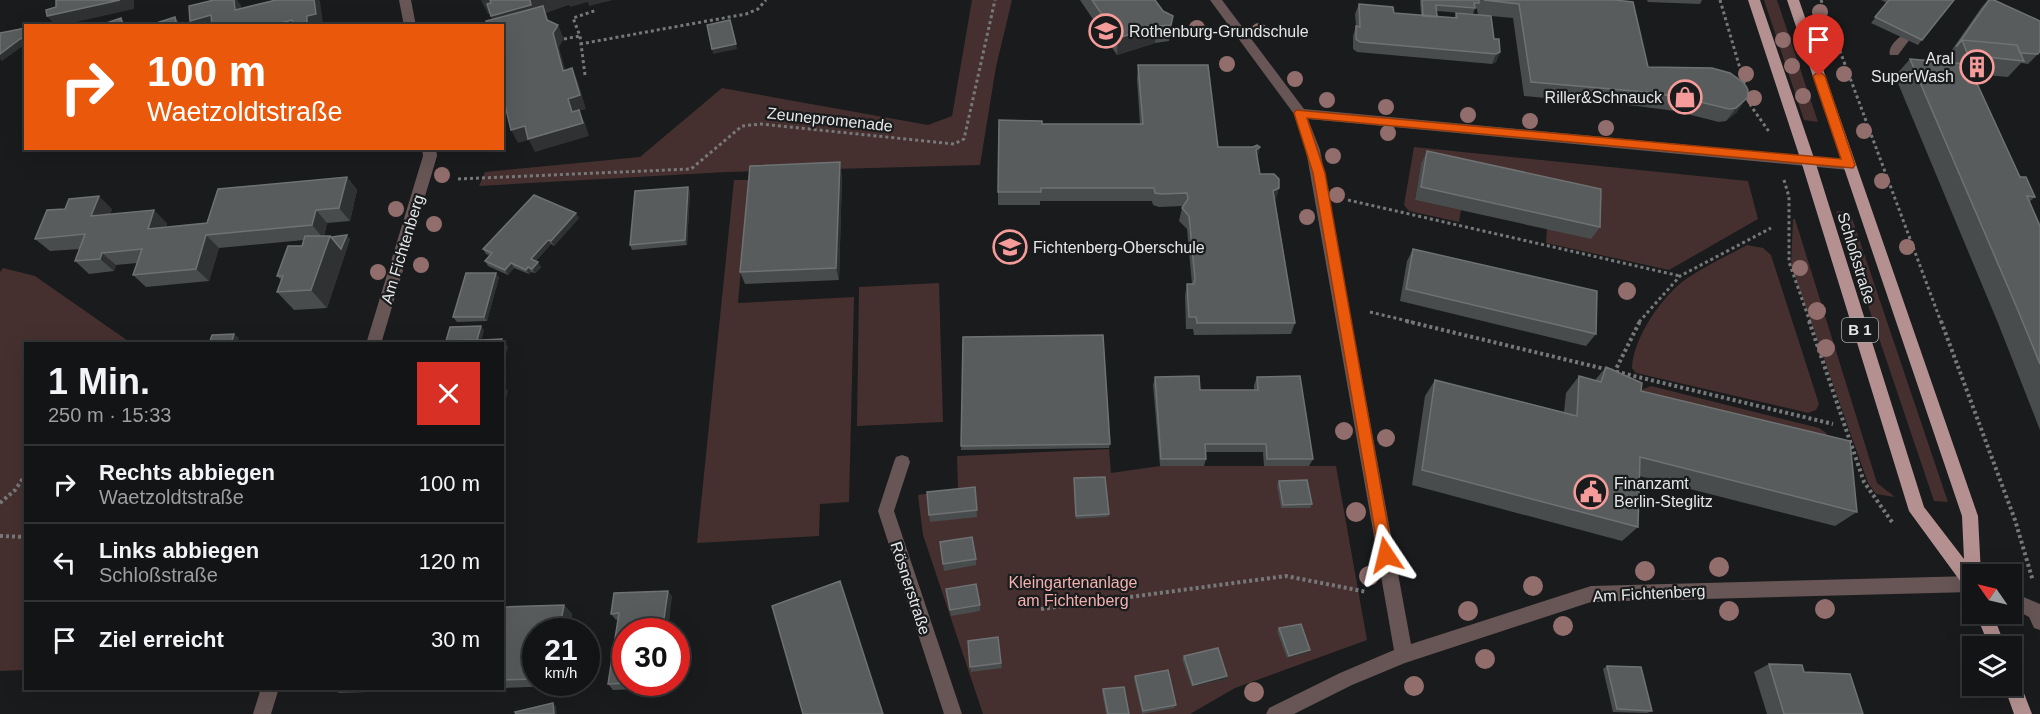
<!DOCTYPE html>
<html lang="de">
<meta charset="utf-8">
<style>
:root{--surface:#131415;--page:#1c1d1e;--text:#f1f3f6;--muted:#9d9ea0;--line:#323334}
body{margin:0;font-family:Helvetica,sans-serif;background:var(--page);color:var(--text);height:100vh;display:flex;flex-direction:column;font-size:22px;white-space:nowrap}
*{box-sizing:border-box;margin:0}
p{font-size:20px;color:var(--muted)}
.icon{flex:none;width:33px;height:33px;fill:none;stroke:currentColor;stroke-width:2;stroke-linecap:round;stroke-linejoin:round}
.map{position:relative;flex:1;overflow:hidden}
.drawer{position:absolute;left:24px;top:342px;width:480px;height:348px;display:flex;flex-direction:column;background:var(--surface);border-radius:0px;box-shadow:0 6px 24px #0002,0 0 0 2px var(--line)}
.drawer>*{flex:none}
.banner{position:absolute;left:24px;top:24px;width:480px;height:126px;border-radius:0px;box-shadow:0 6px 24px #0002,0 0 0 2px var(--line);background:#ea580c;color:#fff;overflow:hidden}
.needle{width:39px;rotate:304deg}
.tools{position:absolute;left:1962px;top:564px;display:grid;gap:12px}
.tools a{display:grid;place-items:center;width:60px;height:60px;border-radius:0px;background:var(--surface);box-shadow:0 6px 24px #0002,0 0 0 2px var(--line);font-size:30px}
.speed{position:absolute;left:522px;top:618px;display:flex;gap:12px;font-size:30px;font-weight:700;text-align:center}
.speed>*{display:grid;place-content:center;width:78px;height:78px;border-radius:50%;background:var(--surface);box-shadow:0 6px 24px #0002,0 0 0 2px var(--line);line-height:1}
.speed small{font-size:15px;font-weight:400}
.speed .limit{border:9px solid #d22;background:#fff;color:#111}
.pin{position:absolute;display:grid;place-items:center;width:51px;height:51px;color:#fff;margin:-62px -26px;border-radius:50% 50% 50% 0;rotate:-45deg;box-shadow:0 0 6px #0007}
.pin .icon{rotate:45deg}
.me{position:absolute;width:66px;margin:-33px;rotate:350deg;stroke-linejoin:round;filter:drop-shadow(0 0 4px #0008)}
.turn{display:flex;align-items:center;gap:21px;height:126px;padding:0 24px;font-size:27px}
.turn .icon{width:78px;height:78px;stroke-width:2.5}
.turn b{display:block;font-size:42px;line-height:51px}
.round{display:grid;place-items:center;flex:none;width:63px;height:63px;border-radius:0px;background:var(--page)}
.summary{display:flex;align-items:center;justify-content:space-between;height:102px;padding:0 24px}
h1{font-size:36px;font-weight:600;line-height:45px}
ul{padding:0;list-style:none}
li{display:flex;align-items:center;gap:18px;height:78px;padding:0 24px;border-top:2px solid var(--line)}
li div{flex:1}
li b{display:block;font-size:22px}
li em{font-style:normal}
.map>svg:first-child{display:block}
</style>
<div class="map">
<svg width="2040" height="714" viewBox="0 0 2040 714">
<rect width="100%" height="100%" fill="#191b1c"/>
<!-- green -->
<path fill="#45302f" d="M972 0H1012L996 67 980 165 727 172 479 186 485 172 640 157 722 88 928 125 952 116Z
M1764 0H1777L1818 122 1804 120Z
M1414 147 1748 181 1758 219 1669 270 1546 243 1547 229 1421 164 1415 200 1461 210 1459 222 1409 211 1404 205Z
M734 180H749L738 303 854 297 849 502 820 504 819 536 697 543Z
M1836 211 1850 212 1948 502 1934 501Z
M1793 219H1795L1877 483 1895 497 1876 494 1868 483 1791 266Z
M1747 245 1763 248 1771 255 1819 404 1816 410 1808 413 1796 410 1636 373 1632 368C1633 338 1662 296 1686 279 1705 266 1727 256 1747 245Z
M3 268 35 276 131 343 187 340 185 344H26L25 670 0 671V272Z
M939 283 943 422 857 426 859 287Z
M1651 386 1819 428 1826 433 1831 441 1637 398 1641 390Z
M1109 449 1111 473 1160 466H1336L1367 640 1235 688 1190 714H983L923 535 918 495 958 489 957 456Z"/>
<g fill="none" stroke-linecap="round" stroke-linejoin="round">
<!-- path-far1 -->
<path stroke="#767879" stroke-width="3" stroke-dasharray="3 3" stroke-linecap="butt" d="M1720 0 1751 106 1770 133
M1821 0 1941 322
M564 39 580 36
M580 44 746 14 758 9 766 0
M585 75 580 36 573 18 597 10
M458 179 691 169 742 126 761 124 954 144 964 139 995 0
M1784 180 1789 197V262L1810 322
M1348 200 1680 276
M1370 312 1412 322
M1639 322 1680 276 1771 228"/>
<!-- path -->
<path stroke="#767879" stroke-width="4" stroke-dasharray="3 3" stroke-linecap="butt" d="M1406 321 1833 424
M1809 321 1864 482 1892 522
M1941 321 2015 520 2033 581
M1614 373 1640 321
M0 503 15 490 26 474
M0 536 26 537
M1041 609 1286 576 1367 592"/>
<!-- lane -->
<path fill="#675655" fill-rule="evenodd" d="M1904 35 1910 39 1898 55H1890C1887 49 1897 37 1904 35Z"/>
<!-- street -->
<path fill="#675655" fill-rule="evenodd" d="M399 0H411L416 26H404Z
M1210 0H1222L1304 109 1849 160 1856 165 1849 170 1308 119 1320 150 1411 644 1591 586 1972 576V592L1591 602 1405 663 1352 685 1294 714H1266L1269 708 1340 673 1394 650 1306 150 1294 114Z
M422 148H436L437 156 381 344H366L423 156Z
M902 455 908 457 910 462 894 511 962 714H944L878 511 894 462 896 457Z
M2012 592 2040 604V630L2034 628 2029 617 2012 608Z
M261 688H279L271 714H253Z"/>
<!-- primary -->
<path fill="#b49190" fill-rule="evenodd" d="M1748 0H1760L1815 161 1924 507 1964 559 1962 516 1787 0H1799L1978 516 1981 574H1972V591L1966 589 1909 511 1801 161Z
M1976 614H1993L2005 646H1989Z
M2012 675 2018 678 2032 714H2014L2004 686H2012Z"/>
</g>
<!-- trees -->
<g fill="#916e6c">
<circle cx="1820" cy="12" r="8"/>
<circle cx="1197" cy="28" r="8"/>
<circle cx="1259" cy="31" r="8"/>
<circle cx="1783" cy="40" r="8"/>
<circle cx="1227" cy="64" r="8"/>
<circle cx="1792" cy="66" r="8"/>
<circle cx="1746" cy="74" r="8"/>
<circle cx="1844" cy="74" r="8"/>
<circle cx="1295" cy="79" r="8"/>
<circle cx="1803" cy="96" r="8"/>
<circle cx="1754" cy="98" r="8"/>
<circle cx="1327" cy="100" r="8"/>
<circle cx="1386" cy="107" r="8"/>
<circle cx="1468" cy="115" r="8"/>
<circle cx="1530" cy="121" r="8"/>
<circle cx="1606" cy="128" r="8"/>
<circle cx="1864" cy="131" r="8"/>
<circle cx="1388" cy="133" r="8"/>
<circle cx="1333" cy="156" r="8"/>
<circle cx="442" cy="175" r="8"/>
<circle cx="1882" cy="181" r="8"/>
<circle cx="1337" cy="195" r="8"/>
<circle cx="396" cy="209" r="8"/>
<circle cx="1307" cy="217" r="8"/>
<circle cx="434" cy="224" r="8"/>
<circle cx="1907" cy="247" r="8"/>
<circle cx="421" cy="265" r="8"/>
<circle cx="1800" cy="268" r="8"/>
<circle cx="378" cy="272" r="8"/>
<circle cx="1627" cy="291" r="9"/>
<circle cx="1817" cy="311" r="9"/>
<circle cx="1826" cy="348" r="9"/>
<circle cx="1344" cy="431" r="9"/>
<circle cx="1386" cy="438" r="9"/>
<circle cx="1356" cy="512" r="10"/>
<circle cx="1719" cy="567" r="10"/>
<circle cx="1645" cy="571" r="10"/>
<circle cx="1369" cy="576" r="10"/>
<circle cx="1533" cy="586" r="10"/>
<circle cx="1825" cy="609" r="10"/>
<circle cx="1468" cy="611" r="10"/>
<circle cx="1729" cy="611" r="10"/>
<circle cx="1563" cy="626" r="10"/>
<circle cx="1485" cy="659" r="10"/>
<circle cx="1414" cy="686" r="10"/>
<circle cx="1254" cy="692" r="10"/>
</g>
<!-- wall -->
<path fill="#494c4d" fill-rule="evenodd" d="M1080 0H1156V2L1163 11 1173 16 1169 41 1155 43 1117 55Z
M1420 0H1615L1648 67 1730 73 1737 112 1726 121 1719 122 1675 111 1637 106 1524 96 1513 18 1491 16 1494 39 1500 52 1496 62 1492 64 1357 52 1353 49V36L1356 26 1355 14 1359 4 1394 13 1421 15ZM1475 8 1477 9 1478 15 1456 13 1454 18 1437 17V11L1473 14Z
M1647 0H1702L1700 4 1648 2Z
M1881 0H1954L1918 45 1871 23 1887 3Z
M1988 0 2038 54 2028 64 2021 63 2008 77 1973 74 2020 177 2035 197 2029 202 2040 226V430L1998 323 1895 76 1910 59 1949 62 1947 57 1981 8Z
M1138 65 1218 147H1260L1257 158 1260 174 1279 188 1275 201 1295 323 1291 334 1194 335 1193 329H1186L1185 296 1187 284H1192L1187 229 1179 221 1182 208 1183 206 1159 207 1153 205 1152 201H1040V205H998V192L1042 124H1140L1137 79Z
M1427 151 1600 227 1591 239 1415 200 1421 164Z
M842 175 839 280 745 284 740 272Z
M347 177 357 190 350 221 327 223 324 236 350 239 327 308 294 310 277 292 281 280 277 276 302 246 304 240 219 248 209 281 146 287 133 275 137 263 116 265 114 271 89 274 75 261 80 249 50 251 35 239 112 209 110 214 167 223 166 227 207 223Z
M690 191 687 245 632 250 630 245Z
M579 218 554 246 551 244 536 261 541 267 535 273 531 272 529 274 514 268 508 275 488 266 485 261 490 256 486 254 483 249Z
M1413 249 1596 334 1586 346 1400 301 1407 261Z
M499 277 487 321 457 322 453 317Z
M1606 367 1641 391 1857 512 1835 526 1639 476 1638 527 1622 541 1412 485 1425 396 1435 380 1564 412 1566 393 1579 376 1595 380Z
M1155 377 1200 390H1254V385L1257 377 1313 459 1309 466H1264L1263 452H1205L1206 459 1204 466H1160L1153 385Z
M1110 444 1109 448 961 450V446Z
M1074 478 1109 514 1108 517 1076 519Z
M1279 481 1312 504 1310 508H1281L1277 485Z
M975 487 977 517 930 522 929 515Z
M940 542 976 559V565L944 571Z
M946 589 980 605V611L951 616Z
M668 591 672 597 626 682H661L660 688 613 690 608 684 618 619 616 620 611 614Z
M564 605 572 614 569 632H536V682H560L559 686 502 688V607Z
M1279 628 1308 653 1287 658 1277 631Z
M1184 656 1226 679 1192 687 1182 659Z
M1001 663 1002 668 971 672 970 667Z
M1769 664 1804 672 1863 714H1767L1754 672Z
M1607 666 1652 711 1647 713 1613 712 1603 669Z
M1135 676 1176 705 1174 708 1142 714 1134 679Z
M331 688H482L339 693Z
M1103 689 1129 714H1106L1102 692Z"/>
<!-- shaded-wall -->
<path fill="#2f3132" d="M120 0H134V9L58 26H56L47 16Z
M234 0H237L241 5 243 20 235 10Z
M314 0H319L320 1 323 24 317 26H270L307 16Z
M481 0H491L497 11 488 14Z
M530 0H613L589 6 588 2 570 7 569 5 546 13 553 34 495 26 491 16Z
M211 15 219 25 194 26 190 21Z
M175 17 182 26H177Z
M121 18 127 26H123Z
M558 25 564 39 559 47 569 84 563 71 553 33Z
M732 25 737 49 713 54 712 49Z
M1157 26 1155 43 1117 55 1118 38Z
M26 37V44L2 61 0 59V54L20 39Z
M1500 52 1496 62 1492 64 1496 54Z
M572 68 578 82 586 109 579 111 585 123 589 136 535 152 529 140 518 143 511 130 572 112 568 99Z
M1747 98 1737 112 1726 121 1736 108Z
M1260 147 1257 160 1256 150Z
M840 162 842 175 839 280 836 268Z
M347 177 357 190 350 221 339 208Z
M688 187 690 191 687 245 685 240Z
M1279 188 1275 201 1273 191Z
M99 196 112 209 105 229 91 216Z
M154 210 167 223 161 241 148 229Z
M316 210 327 223 323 238 312 225Z
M576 213 579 218 554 246 551 241Z
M206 235 219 248 209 281 196 269Z
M347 235 350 239 327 308 311 290 330 236 341 249Z
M548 240 551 244 534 263 531 259Z
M102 253 116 265 114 271 100 259Z
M538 262 541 267 535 273 532 269Z
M511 263 514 268 508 275 505 270Z
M528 267 531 272 529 274 526 270Z
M496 273 499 277 487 321 484 317Z
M481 326 484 330 481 344H476Z
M234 334 239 338 237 344H231Z
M502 339 508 347 502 370V344H500Z
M502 384 508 391 502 415Z
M668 591 672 597 668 632H662Z
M564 605 572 614 569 632H559Z
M1310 650 1308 653 1287 658 1289 656Z
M1227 676 1226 679 1192 687 1193 685Z
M655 682H661L660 688Z
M553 703 556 706 557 714H554Z"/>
<!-- building -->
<path fill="#595c5d" stroke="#6f7273" stroke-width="1.5" d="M56 0H120L47 16 46 10 56 7Z
M214 0H234L235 10 276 0H314L316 14 307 16V22L295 26H293L292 20 270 26H212L211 15 190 21 189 6Z
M490 0H530L531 5 491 16 487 4 491 3Z
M1092 0H1155L1163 11 1173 16 1171 25 1157 26 1118 38Z
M1422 0H1479V3H1474L1475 8 1436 5 1437 17 1423 16Z
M1484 0H1615L1633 2 1648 67 1712 68 1730 73 1744 83 1748 90 1747 98 1736 108 1729 109 1684 98 1646 92 1531 82 1519 4Z
M1889 0H1954L1922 40 1875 17Z
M1989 0H1994L2040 21V51L2038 54 2020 53 2017 45 1962 40 1956 47Z
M1359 4 1393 7 1394 13 1457 18 1456 13 1491 16 1494 39H1499L1500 52 1496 54 1360 42 1356 39V26L1360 27Z
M543 6 547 20 558 25 553 33 563 71 572 68 580 95 568 99 572 112 579 110 583 123 528 139 525 126 511 130 502 93V26H487L486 21Z
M175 17 177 26H147Z
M121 18 123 26H98Z
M730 20 736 44 712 49 707 25Z
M26 28V37L20 39 0 54V33Z
M1962 40 2017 45 2024 61 1968 55Z
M1910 59 1968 64 2020 177H2026L2035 197 2027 196 2040 226V364L2017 308Z
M1138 65H1208L1218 147H1253L1257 145 1260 147 1256 150 1260 174H1274L1279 179V188L1273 191 1295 323H1197L1196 317H1189L1187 284H1194L1195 279 1189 216 1182 208 1188 199 1187 193 1161 194 1155 193 1154 188H1041V192H998L999 120 1042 121V124H1143Z
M1427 151 1601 189 1600 227 1421 187Z
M840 162 836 268 740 272 750 166Z
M347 177 339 208 316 210 312 225 206 235 196 269 133 275 142 249 102 253 100 259 75 261 85 234 35 239 47 210 65 209 69 199 99 196 91 216 154 210 148 229 207 223 218 189Z
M688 187 685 240 630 245 635 191Z
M534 195 576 213 551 241 548 240 531 259 538 262 532 269 528 267 526 270 511 263 505 270 485 261 492 253 483 249Z
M347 235 341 249 331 237Z
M305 236H330L311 290 277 292 283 276H277L288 246H302Z
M1413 249 1597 291 1596 334 1406 289Z
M466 273H496L484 317H453Z
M481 326 477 340 446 341 450 327Z
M234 334 231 344H209L212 335Z
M1103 335 1110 444 961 446 963 337Z
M502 339 500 344H437L438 342Z
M1606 367 1642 383 1641 391 1850 441 1857 512 1640 457 1638 527 1422 470 1435 380 1577 416 1579 376 1601 382Z
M1199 376 1200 390H1258L1257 377 1300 376 1313 459H1267L1266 444H1205L1206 459H1161L1155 377Z
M1105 477 1109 514 1076 516 1074 478Z
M1307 480 1312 504 1283 505 1279 481Z
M975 487 977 510 929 515 927 492Z
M972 537 976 559 943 564 940 542Z
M840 581 883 714H803L772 606Z
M976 584 980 605 950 610 946 589Z
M668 591 662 632H626V682H654L608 684 619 613 611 614 614 593Z
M564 605 559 632H536V679L502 680V607Z
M1301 624 1310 650 1289 656 1279 628Z
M998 637 1001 663 970 667 968 641Z
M1218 648 1227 676 1193 685 1184 656Z
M1769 664 1802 665 1804 672 1850 674 1863 714H1784Z
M1607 666 1641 667 1652 711 1617 709Z
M1168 670 1176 705 1143 711 1135 676Z
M1124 687 1129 714H1108L1103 689Z
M553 703 554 714H516L515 712Z"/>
<!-- route -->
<path fill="#ea580c" stroke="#983908" stroke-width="1.5" d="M1819 71 1825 76 1855 165 1853 168 1307 118 1325 173 1393 555 1391 560H1380L1313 173 1294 113 1296 110 1841 159 1813 76Z"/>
<!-- icons -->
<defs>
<symbol id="school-ring" viewBox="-11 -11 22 22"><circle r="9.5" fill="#191b1c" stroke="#f59b99" stroke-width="1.5"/><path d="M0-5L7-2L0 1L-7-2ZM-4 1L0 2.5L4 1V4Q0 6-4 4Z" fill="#f59b99"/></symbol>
<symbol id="building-ring" viewBox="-11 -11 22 22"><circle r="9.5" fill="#191b1c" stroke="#f59b99" stroke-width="1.5"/><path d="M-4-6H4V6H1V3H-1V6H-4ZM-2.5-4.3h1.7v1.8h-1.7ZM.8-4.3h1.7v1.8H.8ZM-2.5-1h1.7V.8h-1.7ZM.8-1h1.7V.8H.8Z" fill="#f59b99"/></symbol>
<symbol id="shop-ring" viewBox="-11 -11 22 22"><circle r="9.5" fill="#191b1c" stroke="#f59b99" stroke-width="1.5"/><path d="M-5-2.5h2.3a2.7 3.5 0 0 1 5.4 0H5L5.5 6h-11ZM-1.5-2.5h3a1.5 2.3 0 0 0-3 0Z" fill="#f59b99"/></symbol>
<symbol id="civic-ring" viewBox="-11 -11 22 22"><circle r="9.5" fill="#191b1c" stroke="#f59b99" stroke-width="1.5"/><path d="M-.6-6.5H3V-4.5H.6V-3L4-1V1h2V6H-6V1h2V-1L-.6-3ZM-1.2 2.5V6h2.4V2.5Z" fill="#f59b99"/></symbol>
</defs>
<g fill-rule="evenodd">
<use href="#school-ring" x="1087" y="12" width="38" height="38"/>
<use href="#building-ring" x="1958" y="48" width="38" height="38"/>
<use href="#shop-ring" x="1666" y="78" width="38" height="38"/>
<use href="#school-ring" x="991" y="228" width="38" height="38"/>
<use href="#civic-ring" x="1572" y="473" width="38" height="38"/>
</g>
<g text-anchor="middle" stroke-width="4.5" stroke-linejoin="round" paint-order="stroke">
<!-- shield labels -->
<rect fill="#191b1c" stroke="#a7a9aa" stroke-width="1.5" x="1842" y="318" width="36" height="24" rx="4.5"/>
<g font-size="15" font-weight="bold" fill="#e4e6e7">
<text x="1860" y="335">B 1</text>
</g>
<!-- poi labels -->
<g font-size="16" fill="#e4e6e7" stroke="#191b1c" text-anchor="start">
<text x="1129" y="37">Rothenburg-Grundschule</text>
<text x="1954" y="64" text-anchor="end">Aral<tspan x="1954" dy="18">SuperWash</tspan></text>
<text x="1662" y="103" text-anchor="end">Riller&amp;Schnauck</text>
<text x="1033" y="253">Fichtenberg-Oberschule</text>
<text x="1614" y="489">Finanzamt<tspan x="1614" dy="18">Berlin-Steglitz</tspan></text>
</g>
<!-- street labels -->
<g font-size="16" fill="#e4e6e7" stroke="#191b1c">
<text transform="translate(830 119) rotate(6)" y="6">Zeunepromenade</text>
<text transform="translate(402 249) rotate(-73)" y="6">Am Fichtenberg</text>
<text transform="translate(1857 258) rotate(73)" y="6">Schloßstraße</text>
<text transform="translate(911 588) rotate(72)" y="6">Rösnerstraße</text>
<text transform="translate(1649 593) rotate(-3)" y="6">Am Fichtenberg</text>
</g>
<!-- park labels -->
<g font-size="16" fill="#f4b1ae" stroke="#191b1c">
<text x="1073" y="588">Kleingartenanlage<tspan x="1073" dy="18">am Fichtenberg</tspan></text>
</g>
</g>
</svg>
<div class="tools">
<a><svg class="needle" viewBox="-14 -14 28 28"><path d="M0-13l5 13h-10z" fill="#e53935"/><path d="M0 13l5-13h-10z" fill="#9d9ea0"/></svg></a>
<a><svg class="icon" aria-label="layers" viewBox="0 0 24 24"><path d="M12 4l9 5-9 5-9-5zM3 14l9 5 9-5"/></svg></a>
</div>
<div class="speed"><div>21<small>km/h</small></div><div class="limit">30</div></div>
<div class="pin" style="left:1819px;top:76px;background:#d93025"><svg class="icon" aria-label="arrive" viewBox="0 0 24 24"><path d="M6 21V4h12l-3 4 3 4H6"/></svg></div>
<svg class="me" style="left:1386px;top:555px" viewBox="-20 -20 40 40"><path d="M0-17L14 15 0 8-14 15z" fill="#ea580c" stroke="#fff" stroke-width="4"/></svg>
<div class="banner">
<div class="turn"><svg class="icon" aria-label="right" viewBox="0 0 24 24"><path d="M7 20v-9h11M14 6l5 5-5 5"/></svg><div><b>100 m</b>Waetzoldtstraße</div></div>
</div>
<section class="drawer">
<div class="summary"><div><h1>1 Min.</h1><p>250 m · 15:33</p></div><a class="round" style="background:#d93025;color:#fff"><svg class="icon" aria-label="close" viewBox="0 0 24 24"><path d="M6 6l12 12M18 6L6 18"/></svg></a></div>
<ul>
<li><svg class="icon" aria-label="right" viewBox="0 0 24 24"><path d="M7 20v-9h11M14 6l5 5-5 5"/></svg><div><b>Rechts abbiegen</b><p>Waetzoldtstraße</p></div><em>100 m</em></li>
<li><svg class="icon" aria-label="left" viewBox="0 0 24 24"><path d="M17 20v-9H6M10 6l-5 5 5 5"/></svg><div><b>Links abbiegen</b><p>Schloßstraße</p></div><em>120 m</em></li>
<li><svg class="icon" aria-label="arrive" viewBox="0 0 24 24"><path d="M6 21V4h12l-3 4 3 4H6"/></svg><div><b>Ziel erreicht</b></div><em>30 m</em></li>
</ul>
</section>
</div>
